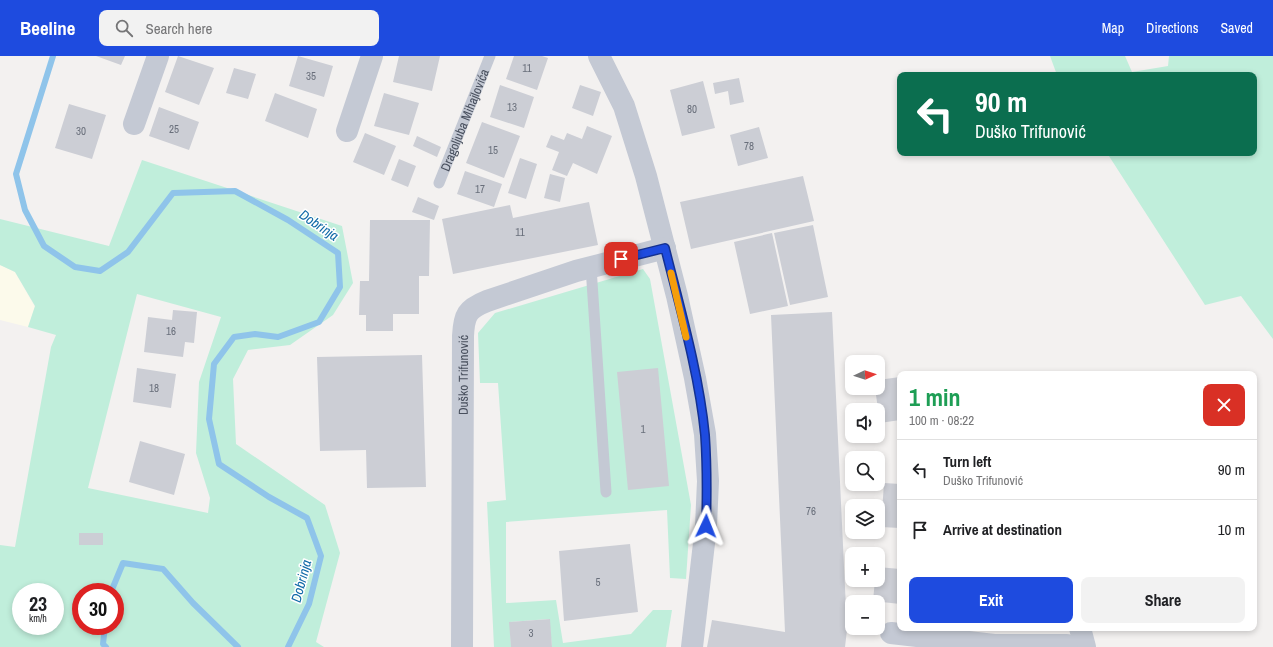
<!DOCTYPE html>
<meta charset="utf-8">
<style>
:root{--surface:#fff;--page:#f2f2f2;--text:#202124;--muted:#757577;--line:#e0e0e0;--accent:#1e4bdf}
body{margin:0;font-family:"Archivo Narrow",sans-serif;background:var(--page);color:var(--text);height:100vh;display:flex;flex-direction:column;font-size:15px;white-space:nowrap}
*{box-sizing:border-box;margin:0}
p{font-size:13px;color:var(--muted)}
.icon{flex:none;width:22px;height:22px;fill:none;stroke:currentColor;stroke-width:2;stroke-linecap:round;stroke-linejoin:round}
.map{position:relative;flex:1;overflow:hidden}
.drawer{position:absolute;left:897px;top:315px;width:360px;height:260px;display:flex;flex-direction:column;background:var(--surface);border-radius:8px;box-shadow:0 2px 6px #0003}
.drawer>*{flex:none}
.guide{position:absolute;left:897px;top:16px;width:360px;height:84px;border-radius:8px;box-shadow:0 2px 6px #0003;background:#0b6e4f;color:#fff;overflow:hidden}
.needle{width:26px;rotate:86deg}
.tools{position:absolute;left:845px;top:299px;display:grid;gap:8px}
.tools a{display:grid;place-items:center;width:40px;height:40px;border-radius:8px;background:var(--surface);box-shadow:0 2px 6px #0003;font-size:20px}
.speed{position:absolute;left:12px;top:527px;display:flex;gap:8px;font-size:20px;font-weight:700;text-align:center}
.speed>*{display:grid;place-content:center;width:52px;height:52px;border-radius:50%;background:var(--surface);box-shadow:0 2px 6px #0003;line-height:1}
.speed small{font-size:10px;font-weight:400}
.speed .limit{border:6px solid #d22;background:#fff;color:#111}
.pin{position:absolute;display:grid;place-items:center;width:34px;height:34px;color:#fff;margin:-17px;border-radius:8px;box-shadow:0 2px 6px #0006}
.me{position:absolute;width:44px;margin:-22px;rotate:2deg;stroke-linejoin:round;filter:drop-shadow(0 0 3px #0008)}
.turn{display:flex;align-items:center;gap:14px;height:84px;padding:0 12px;font-size:18px}
.turn .icon{width:52px;height:52px;stroke-width:2.5}
.turn b{display:block;font-size:28px;line-height:34px}
.round{display:grid;place-items:center;flex:none;width:42px;height:42px;border-radius:8px;background:var(--page)}
.headline{display:flex;align-items:center;justify-content:space-between;height:68px;padding:0 12px}
h1{font-size:24px;font-weight:800;line-height:30px;color:#1e9e55}
.cta{display:flex;gap:8px;margin-top:auto;padding:8px 12px}
.cta a{flex:1;height:46px;border-radius:8px;background:var(--accent);color:#fff;font-size:16px;font-weight:800;line-height:46px;text-align:center}
.cta a+a{background:var(--page);color:var(--text)}
ul{padding:0;list-style:none}
li{display:flex;align-items:center;gap:12px;height:60px;padding:0 12px;border-top:1px solid var(--line)}
li div{flex:1}
li b{display:block;font-size:15px}
li em{font-style:normal}
header{display:flex;align-items:center;gap:24px;box-sizing:border-box;height:56px;padding:0 20px;background:var(--accent);color:#fff}
header strong{font-size:19px}
nav{display:flex;gap:22px;margin-inline-start:auto;font-size:14px}
.search{width:280px;height:36px;background:var(--page);display:flex;align-items:center;gap:10px;box-sizing:border-box;padding:0 14px;border-radius:8px;color:var(--muted);font-size:15px}
.map>svg:first-child{display:block}
</style>
<header>
<strong>Beeline</strong>
<div class="search"><svg class="icon" aria-label="search" viewBox="0 0 24 24"><circle cx="10" cy="10" r="6"/><path d="M15 15l6 6"/></svg>Search here</div>
<nav><a>Map</a><a>Directions</a><a>Saved</a></nav>
</header>
<div class="map">
<svg width="1273" height="591" viewBox="0 0 1273 591">
<rect width="100%" height="100%" fill="#f3f1f0"/>
<!-- commercial -->
<path fill="#fcfaeb" d="M0 209 15 216 35 251 28 271 0 264Z"/>
<!-- green -->
<path fill="#c0eedb" fill-rule="evenodd" d="M1050 0H1125L1132 16 1168 10 1169 0H1273V283L1241 240 1205 249 1107 97H1254V19H1057Z
M142 104 342 170 353 227 333 259 290 289 248 294 233 323 236 388 325 449 340 497 316 586 324 591H0V489L15 491 51 291 56 279 28 271 35 250 15 216 0 209V163L109 190ZM137 238 221 261 199 326 196 397 210 442 208 457 88 432ZM21 536H55V570H21ZM81 536H115V570H81Z
M643 213 650 223 691 449 686 523 670 522 667 454 506 466V547L556 544 563 587 631 578 653 554H672L666 591H552L549 563 510 566 511 591H494L487 446 506 444 498 327H480L478 277 495 257Z"/>
<g fill="none" stroke-linecap="round" stroke-linejoin="round">
<!-- stream -->
<path stroke="#8fc4ea" stroke-width="6" d="M53 0 16 118 25 154 44 190 75 211 100 215 128 196 173 137 235 135 288 164 338 197 340 231 319 266 278 281 255 278 234 281 214 308 209 363 219 408 269 441 307 462 321 500 309 548 288 591
M111 536 123 507 163 513 193 547 238 591
M105 570 103 588 106 591"/>
</g>
<!-- building -->
<path fill="#ccced5" d="M96 0H125L121 9Z
M178 0 214 12 199 49 165 36Z
M298 0 333 10 324 41 289 30Z
M399 0H440L432 35 393 26Z
M514 0H542L548 2 537 34 506 23Z
M234 12 256 18 248 43 226 37Z
M739 22 744 46 730 49 728 35 715 38 713 27Z
M703 25 715 72 682 80 670 34Z
M500 29 534 41 524 72 490 61Z
M580 29 601 36 593 60 572 52Z
M275 37 317 53 308 82 265 65Z
M384 37 419 47 409 79 374 70Z
M69 48 106 59 92 103 55 92Z
M159 51 199 66 189 94 149 80Z
M482 66 520 80 504 122 466 107Z
M587 70 612 80 597 118 573 107 567 120 552 114 559 96 546 91 551 79 564 84 567 77 582 83Z
M759 71 768 102 738 110 730 79Z
M365 77 396 90 384 119 353 106Z
M417 80 441 91 437 101 413 90Z
M520 102 537 108 526 143 508 137Z
M399 103 416 110 408 131 391 124Z
M465 115 502 128 494 151 457 138Z
M550 118 565 122 560 146 544 142Z
M803 120 814 165 691 193 680 146Z
M418 141 439 150 434 164 412 156Z
M589 146 598 189 453 218 442 163 510 149 513 162Z
M370 164H430L429 220H419V258H393V275H366V259H359L360 225H369Z
M813 169 828 241 790 249 774 177Z
M772 177 788 250 750 258 734 186Z
M173 254 197 256 194 287 185 286 183 301 144 296 148 261 172 264Z
M832 256 847 574 845 591H707L712 564 785 576 771 259Z
M422 299 426 431 367 432 366 394 320 395 317 301Z
M137 312 176 318 171 352 133 346Z
M658 312 669 430 628 434 617 316Z
M900 321V364L880 367 875 332H878V324Z
M140 385 185 398 174 439 129 426Z
M884 427 900 428V472L881 471Z
M79 477H103V489H79Z
M630 488 638 556 564 565 559 495Z
M878 511 900 513V548L873 545 875 524H878Z
M550 563 552 591H511L509 566Z"/>
<g fill="none" stroke-linecap="round" stroke-linejoin="round">
<!-- lane -->
<g stroke="#c4c9d4" stroke-width="11">
<path id="s1" d="M439 127 490 0"/>
<path d="M591 211 606 436"/>
</g>
<!-- street -->
<g stroke="#c4c9d4" stroke-width="22">
<path d="M599 0 624 50 646 120 677 240 695 322 705 378 708 425 706 470 692 591"/>
<path d="M134 68 158 0"/>
<path d="M347 75 372 0"/>
<path d="M1080 572 1085 591"/>
<path d="M891 577 994 589H1067"/>
<path id="s2" d="M462 591 463 280C464 259 467 253 487 245L576 215 665 192"/>
</g>
</g>
<g fill="none" stroke-linecap="round" stroke-linejoin="round">
<defs>
<path id="route" d="M621 203 665 192C680 252 699 317 705 379 707 409 707 439 706 470"/>
</defs>
<!-- route casing -->
<use href="#route" stroke="#143191" stroke-width="10"/>
<!-- route -->
<use href="#route" stroke="#1e4bdf" stroke-width="7"/>
<!-- slow -->
<path stroke="#f59e0b" stroke-width="7" d="M671 217 686 281"/>
</g>
<g text-anchor="middle" stroke-width="3" stroke-linejoin="round" paint-order="stroke">
<!-- number labels -->
<g font-size="11" fill="#696f7b">
<text x="527" y="16">11</text>
<text x="311" y="24">35</text>
<text x="512" y="55">13</text>
<text x="692" y="57">80</text>
<text x="174" y="77">25</text>
<text x="81" y="79">30</text>
<text x="749" y="94">78</text>
<text x="493" y="98">15</text>
<text x="480" y="137">17</text>
<text x="520" y="180">11</text>
<text x="171" y="279">16</text>
<text x="154" y="336">18</text>
<text x="643" y="377">1</text>
<text x="811" y="459">76</text>
<text x="598" y="530">5</text>
<text x="531" y="581">3</text>
</g>
<!-- street labels -->
<g font-size="13" fill="#484f5d" stroke="#fff">
<text dy="5" stroke="none"><textPath href="#s1" startOffset="68">Dragoljuba Mihajlovića</textPath></text>
<text dy="5" stroke="none"><textPath href="#s2" startOffset="272">Duško Trifunović</textPath></text>
</g>
<!-- water labels -->
<g font-size="14" font-style="italic" fill="#106aa8" stroke="#fff">
<text transform="translate(319 169) rotate(34)" y="5">Dobrinja</text>
<text transform="translate(301 525) rotate(-75)" y="5">Dobrinja</text>
</g>
</g>
</svg>
<div class="tools">
<a><svg class="needle" viewBox="-14 -14 28 28"><path d="M0-13l5 13h-10z" fill="#e53935"/><path d="M0 13l5-13h-10z" fill="#757577"/></svg></a>
<a><svg class="icon" aria-label="sound" viewBox="0 0 24 24"><path d="M4 9h4l5-4v14l-5-4H4zM17 9q2 3 0 6"/></svg></a>
<a><svg class="icon" aria-label="search" viewBox="0 0 24 24"><circle cx="10" cy="10" r="6"/><path d="M15 15l6 6"/></svg></a>
<a><svg class="icon" aria-label="layers" viewBox="0 0 24 24"><path d="M12 4l9 5-9 5-9-5zM3 14l9 5 9-5"/></svg></a>
<a>+</a>
<a>−</a>
</div>
<div class="speed"><div>23<small>km/h</small></div><div class="limit">30</div></div>
<div class="pin" style="left:621px;top:203px;background:#d93025"><svg class="icon" aria-label="arrive" viewBox="0 0 24 24"><path d="M6 21V4h12l-3 4 3 4H6"/></svg></div>
<svg class="me" style="left:706px;top:470px" viewBox="-20 -20 40 40"><path d="M0-17L14 15 0 8-14 15z" fill="#1e4bdf" stroke="#fff" stroke-width="4"/></svg>
<div class="guide">
<div class="turn"><svg class="icon" aria-label="left" viewBox="0 0 24 24"><path d="M17 20v-9H6M10 6l-5 5 5 5"/></svg><div><b>90 m</b>Duško Trifunović</div></div>
</div>
<section class="drawer">
<div class="headline"><div><h1>1 min</h1><p>100 m · 08:22</p></div><a class="round" style="background:#d93025;color:#fff"><svg class="icon" aria-label="close" viewBox="0 0 24 24"><path d="M6 6l12 12M18 6L6 18"/></svg></a></div>
<ul>
<li><svg class="icon" aria-label="left" viewBox="0 0 24 24"><path d="M17 20v-9H6M10 6l-5 5 5 5"/></svg><div><b>Turn left</b><p>Duško Trifunović</p></div><em>90 m</em></li>
<li><svg class="icon" aria-label="arrive" viewBox="0 0 24 24"><path d="M6 21V4h12l-3 4 3 4H6"/></svg><div><b>Arrive at destination</b></div><em>10 m</em></li>
</ul>
<div class="cta"><a>Exit</a><a>Share</a></div>
</section>
</div>
